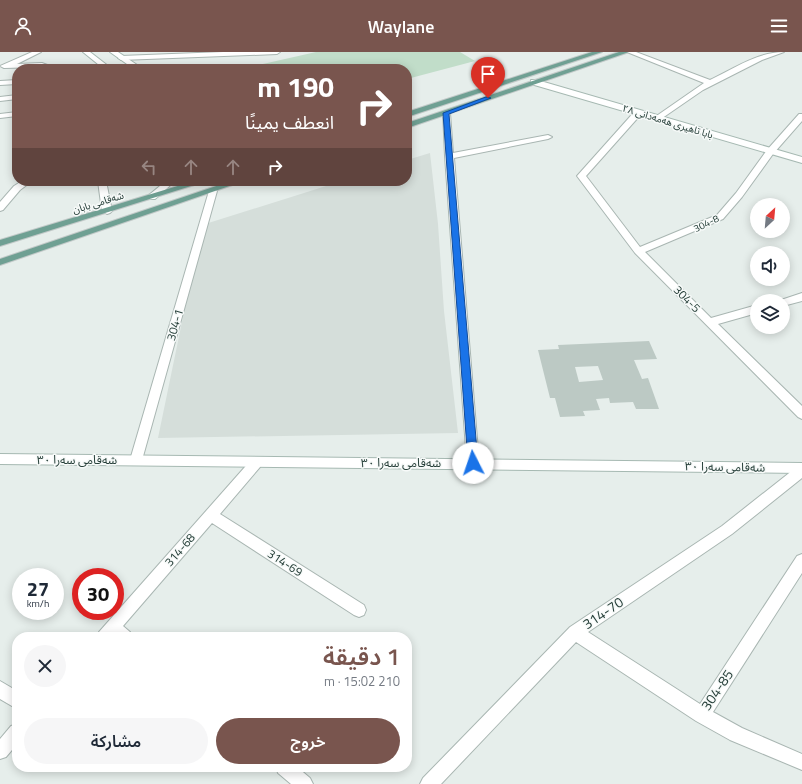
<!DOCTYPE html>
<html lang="ar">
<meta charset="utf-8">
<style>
:root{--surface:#fff;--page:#f6f6f7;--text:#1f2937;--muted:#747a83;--accent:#79554e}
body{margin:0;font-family:"Titillium Web","Noto Sans Arabic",sans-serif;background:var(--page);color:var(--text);direction:rtl;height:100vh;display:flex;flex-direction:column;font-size:15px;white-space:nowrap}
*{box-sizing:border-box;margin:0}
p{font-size:13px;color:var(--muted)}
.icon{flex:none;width:22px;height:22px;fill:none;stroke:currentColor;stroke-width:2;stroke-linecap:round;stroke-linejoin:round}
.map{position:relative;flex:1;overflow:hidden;direction:ltr}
.sheet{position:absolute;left:12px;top:580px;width:400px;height:140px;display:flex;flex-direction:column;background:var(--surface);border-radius:16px;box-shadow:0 2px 10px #0003;direction:rtl}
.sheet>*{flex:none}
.top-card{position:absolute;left:12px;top:12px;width:400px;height:122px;border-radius:16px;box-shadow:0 2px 10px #0003;direction:rtl;background:#79554e;color:#fff;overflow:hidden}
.needle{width:26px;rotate:26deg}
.fabs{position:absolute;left:750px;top:146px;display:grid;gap:8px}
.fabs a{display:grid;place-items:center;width:40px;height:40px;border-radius:50%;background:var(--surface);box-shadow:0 2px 10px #0003;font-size:20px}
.speed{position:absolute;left:12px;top:516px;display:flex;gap:8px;font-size:20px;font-weight:700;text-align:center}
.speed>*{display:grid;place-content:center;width:52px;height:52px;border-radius:50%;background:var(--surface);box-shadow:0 2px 10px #0003;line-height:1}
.speed small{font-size:10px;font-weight:400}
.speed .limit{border:6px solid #d22;background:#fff;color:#111}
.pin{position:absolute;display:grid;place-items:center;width:34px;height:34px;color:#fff;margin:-41px -17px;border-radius:50% 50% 50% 0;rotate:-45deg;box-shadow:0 0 4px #0007}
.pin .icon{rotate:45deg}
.me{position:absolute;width:44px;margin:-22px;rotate:356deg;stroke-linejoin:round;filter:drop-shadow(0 0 3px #0008)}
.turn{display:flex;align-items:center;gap:14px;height:84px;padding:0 12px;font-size:18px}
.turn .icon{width:52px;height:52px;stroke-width:2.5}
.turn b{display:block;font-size:28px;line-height:34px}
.lanes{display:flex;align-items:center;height:38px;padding:0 12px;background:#0003;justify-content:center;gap:20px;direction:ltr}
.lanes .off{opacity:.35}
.round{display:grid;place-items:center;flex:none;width:42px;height:42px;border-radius:21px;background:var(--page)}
.headline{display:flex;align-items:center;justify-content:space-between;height:68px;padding:0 12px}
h1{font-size:24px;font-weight:600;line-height:30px;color:var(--accent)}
.primary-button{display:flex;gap:8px;margin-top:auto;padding:8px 12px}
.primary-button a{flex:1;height:46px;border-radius:24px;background:var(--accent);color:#fff;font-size:16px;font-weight:600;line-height:46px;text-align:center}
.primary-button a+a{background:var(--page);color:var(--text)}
header{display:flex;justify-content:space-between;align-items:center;height:52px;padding:0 12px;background:var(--accent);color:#fff;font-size:18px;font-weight:600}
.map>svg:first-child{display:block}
</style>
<header><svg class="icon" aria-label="menu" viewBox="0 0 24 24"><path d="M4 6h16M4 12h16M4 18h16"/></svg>Waylane<svg class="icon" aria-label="person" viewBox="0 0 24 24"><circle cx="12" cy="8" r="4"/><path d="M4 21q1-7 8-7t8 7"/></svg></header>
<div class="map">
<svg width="802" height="732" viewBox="0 0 802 732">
<rect width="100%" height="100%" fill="#e6eeeb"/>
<!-- built -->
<path fill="#d5deda" d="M430 101 438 172 444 259 458 381 158 386 202 173 342 129H407V108Z"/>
<!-- green -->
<path fill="#c1ddc9" d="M316 0H460L475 9 407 27V17H241Z"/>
<!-- building -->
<path fill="#bcc9c4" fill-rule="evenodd" d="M649 289 657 307 634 308 642 327 648 326 659 357H636L633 350 610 351 609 346 596 347 600 358 583 359 585 364 560 365 555 346H550L538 298 559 297 558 293ZM598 314 603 328 579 330 575 315Z"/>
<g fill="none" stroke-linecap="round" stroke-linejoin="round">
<defs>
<path id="lane" d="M32 0H41L17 12 42 11 58 17 41 15 4 16 0 14Z
M17 28V32L0 33V29Z
M17 43V47L0 49V45Z
M17 60V64L0 66V62Z
M22 129H32L20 138 3 158 0 159V150L14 134Z
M98 129H106L112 159 110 161 107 162 102 159Z"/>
<path id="street" d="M223 0H280L277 2 121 8 118 6 121 4Z
M627 0H636L710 28C733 17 758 0 784 0L762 8 703 38 658 69 654 67 655 65 704 31Z
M636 58 643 60 586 124 640 195 717 163 736 141 767 98 799 62H802V69L773 102 742 145 723 167 645 200 711 266 757 253V261L718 272 802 354V367L798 365 635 201 577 124Z
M443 59 450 61 453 101 548 83 552 85 548 87 454 106 479 411 477 415 473 416 469 415 467 411 445 104Z
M213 136 217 139 142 408 140 412 136 413 132 412 130 408 209 139Z
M802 241V249L783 254V249H778Z
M256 406 260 407 262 411 260 415 220 462 364 553 366 558 364 563 359 565 354 563 212 471 123 574 130 580 133 585H96L99 580 252 407Z
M802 413V426L732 482 588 580 700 652 797 504 802 502V521L713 660 742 676 802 702V718L730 688 696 669 576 590 441 732H420L423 726 570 575 722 474 798 414Z
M0 629 17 639V657L0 647Z
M17 672V692L6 705 0 707V687L11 674Z
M276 715H297L310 726 313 732H291L278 721Z"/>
<path id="secondary" d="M83 0H90L112 17H104Z
M110 0H118L143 17H134Z
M531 28H537L802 105V111L531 32Z
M166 129H175L155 147H149V143Z
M0 402 802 411V421L0 412Z"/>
<path id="primary" d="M592 0H602L407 65V60Z
M619 0H629L407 76V71Z
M194 129H207L0 194V188Z
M231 129H244L0 213V207Z"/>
</defs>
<!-- lane casing -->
<use href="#lane" stroke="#a9b6b2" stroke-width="2"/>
<!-- street casing -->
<use href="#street" stroke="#a9b6b2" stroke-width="2"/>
<!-- secondary casing -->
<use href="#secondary" stroke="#a6b9b2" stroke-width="2"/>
<!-- primary casing -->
<use href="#primary" stroke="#c2c9c8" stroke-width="2"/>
<!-- lane -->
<use href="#lane" fill="#fff" fill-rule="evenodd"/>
<!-- street -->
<use href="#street" fill="#fff" fill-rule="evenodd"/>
<!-- secondary -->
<use href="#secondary" fill="#fff" fill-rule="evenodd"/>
<!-- primary -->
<use href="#primary" fill="#6fa093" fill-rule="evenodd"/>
</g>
<!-- route -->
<path fill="#1a73e8" stroke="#114b97" d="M486 45 491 46 449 62 478 411 473 415 468 411 443 61Z"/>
<g text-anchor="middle" stroke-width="3" stroke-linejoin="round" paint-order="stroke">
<!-- far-street labels -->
<g font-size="10" fill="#263f39" stroke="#f7faf9">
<text transform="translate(668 69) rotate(17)" y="4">بابا تاهیری هەمەدانی ٢٨</text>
<text transform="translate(98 150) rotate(-17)" y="4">شەقامی بابان</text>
<text transform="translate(706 171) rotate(-26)" y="4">304-8</text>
</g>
<!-- street labels -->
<g font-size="12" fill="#263f39" stroke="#f7faf9">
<text transform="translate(687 247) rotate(45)" y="4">304-5</text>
<text transform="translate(175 273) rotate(-74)" y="4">304-1</text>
<text x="77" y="412">شەقامی سەرا ٣٠</text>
<text x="401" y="415">شەقامی سەرا ٣٠</text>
<text transform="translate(725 415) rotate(1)" y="4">شەقامی سەرا ٣٠</text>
<text transform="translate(180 498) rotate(-49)" y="4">314-68</text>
<text transform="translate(285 511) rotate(33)" y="4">314-69</text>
</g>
<!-- near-street labels -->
<g font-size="14" fill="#263f39" stroke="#f7faf9">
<text transform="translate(603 561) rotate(-34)" y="5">314-70</text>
<text transform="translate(717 638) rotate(-56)" y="5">304-85</text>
</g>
</g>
</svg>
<div class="fabs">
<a><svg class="needle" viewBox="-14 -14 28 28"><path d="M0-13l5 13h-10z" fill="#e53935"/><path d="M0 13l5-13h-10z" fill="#747a83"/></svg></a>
<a><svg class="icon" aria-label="sound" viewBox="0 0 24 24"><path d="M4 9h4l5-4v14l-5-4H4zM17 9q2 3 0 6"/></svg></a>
<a><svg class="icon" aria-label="layers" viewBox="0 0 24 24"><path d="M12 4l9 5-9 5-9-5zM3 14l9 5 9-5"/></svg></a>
</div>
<div class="speed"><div>27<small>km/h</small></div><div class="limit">30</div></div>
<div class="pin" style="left:488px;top:46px;background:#d93025"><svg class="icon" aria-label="arrive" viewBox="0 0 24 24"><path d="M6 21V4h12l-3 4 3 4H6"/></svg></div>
<svg class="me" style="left:473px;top:411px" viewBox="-20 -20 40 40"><circle r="19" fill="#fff"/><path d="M0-13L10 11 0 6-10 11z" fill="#1a73e8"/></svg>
<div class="top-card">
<div class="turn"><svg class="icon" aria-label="right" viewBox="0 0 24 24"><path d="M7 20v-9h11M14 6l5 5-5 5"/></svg><div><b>190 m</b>انعطف يمينًا</div></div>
<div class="lanes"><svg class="icon off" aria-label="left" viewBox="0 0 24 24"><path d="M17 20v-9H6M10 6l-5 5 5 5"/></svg><svg class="icon off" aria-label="ahead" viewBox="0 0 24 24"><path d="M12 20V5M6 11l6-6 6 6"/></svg><svg class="icon off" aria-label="ahead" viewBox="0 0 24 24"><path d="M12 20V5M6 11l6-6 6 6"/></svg><svg class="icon" aria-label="right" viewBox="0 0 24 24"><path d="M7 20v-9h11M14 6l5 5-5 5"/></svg></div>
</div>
<section class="sheet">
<div class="headline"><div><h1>1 دقيقة</h1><p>210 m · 15:02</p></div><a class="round"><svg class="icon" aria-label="close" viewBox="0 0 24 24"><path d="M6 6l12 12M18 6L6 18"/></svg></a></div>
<div class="primary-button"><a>خروج</a><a>مشاركة</a></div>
</section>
</div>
